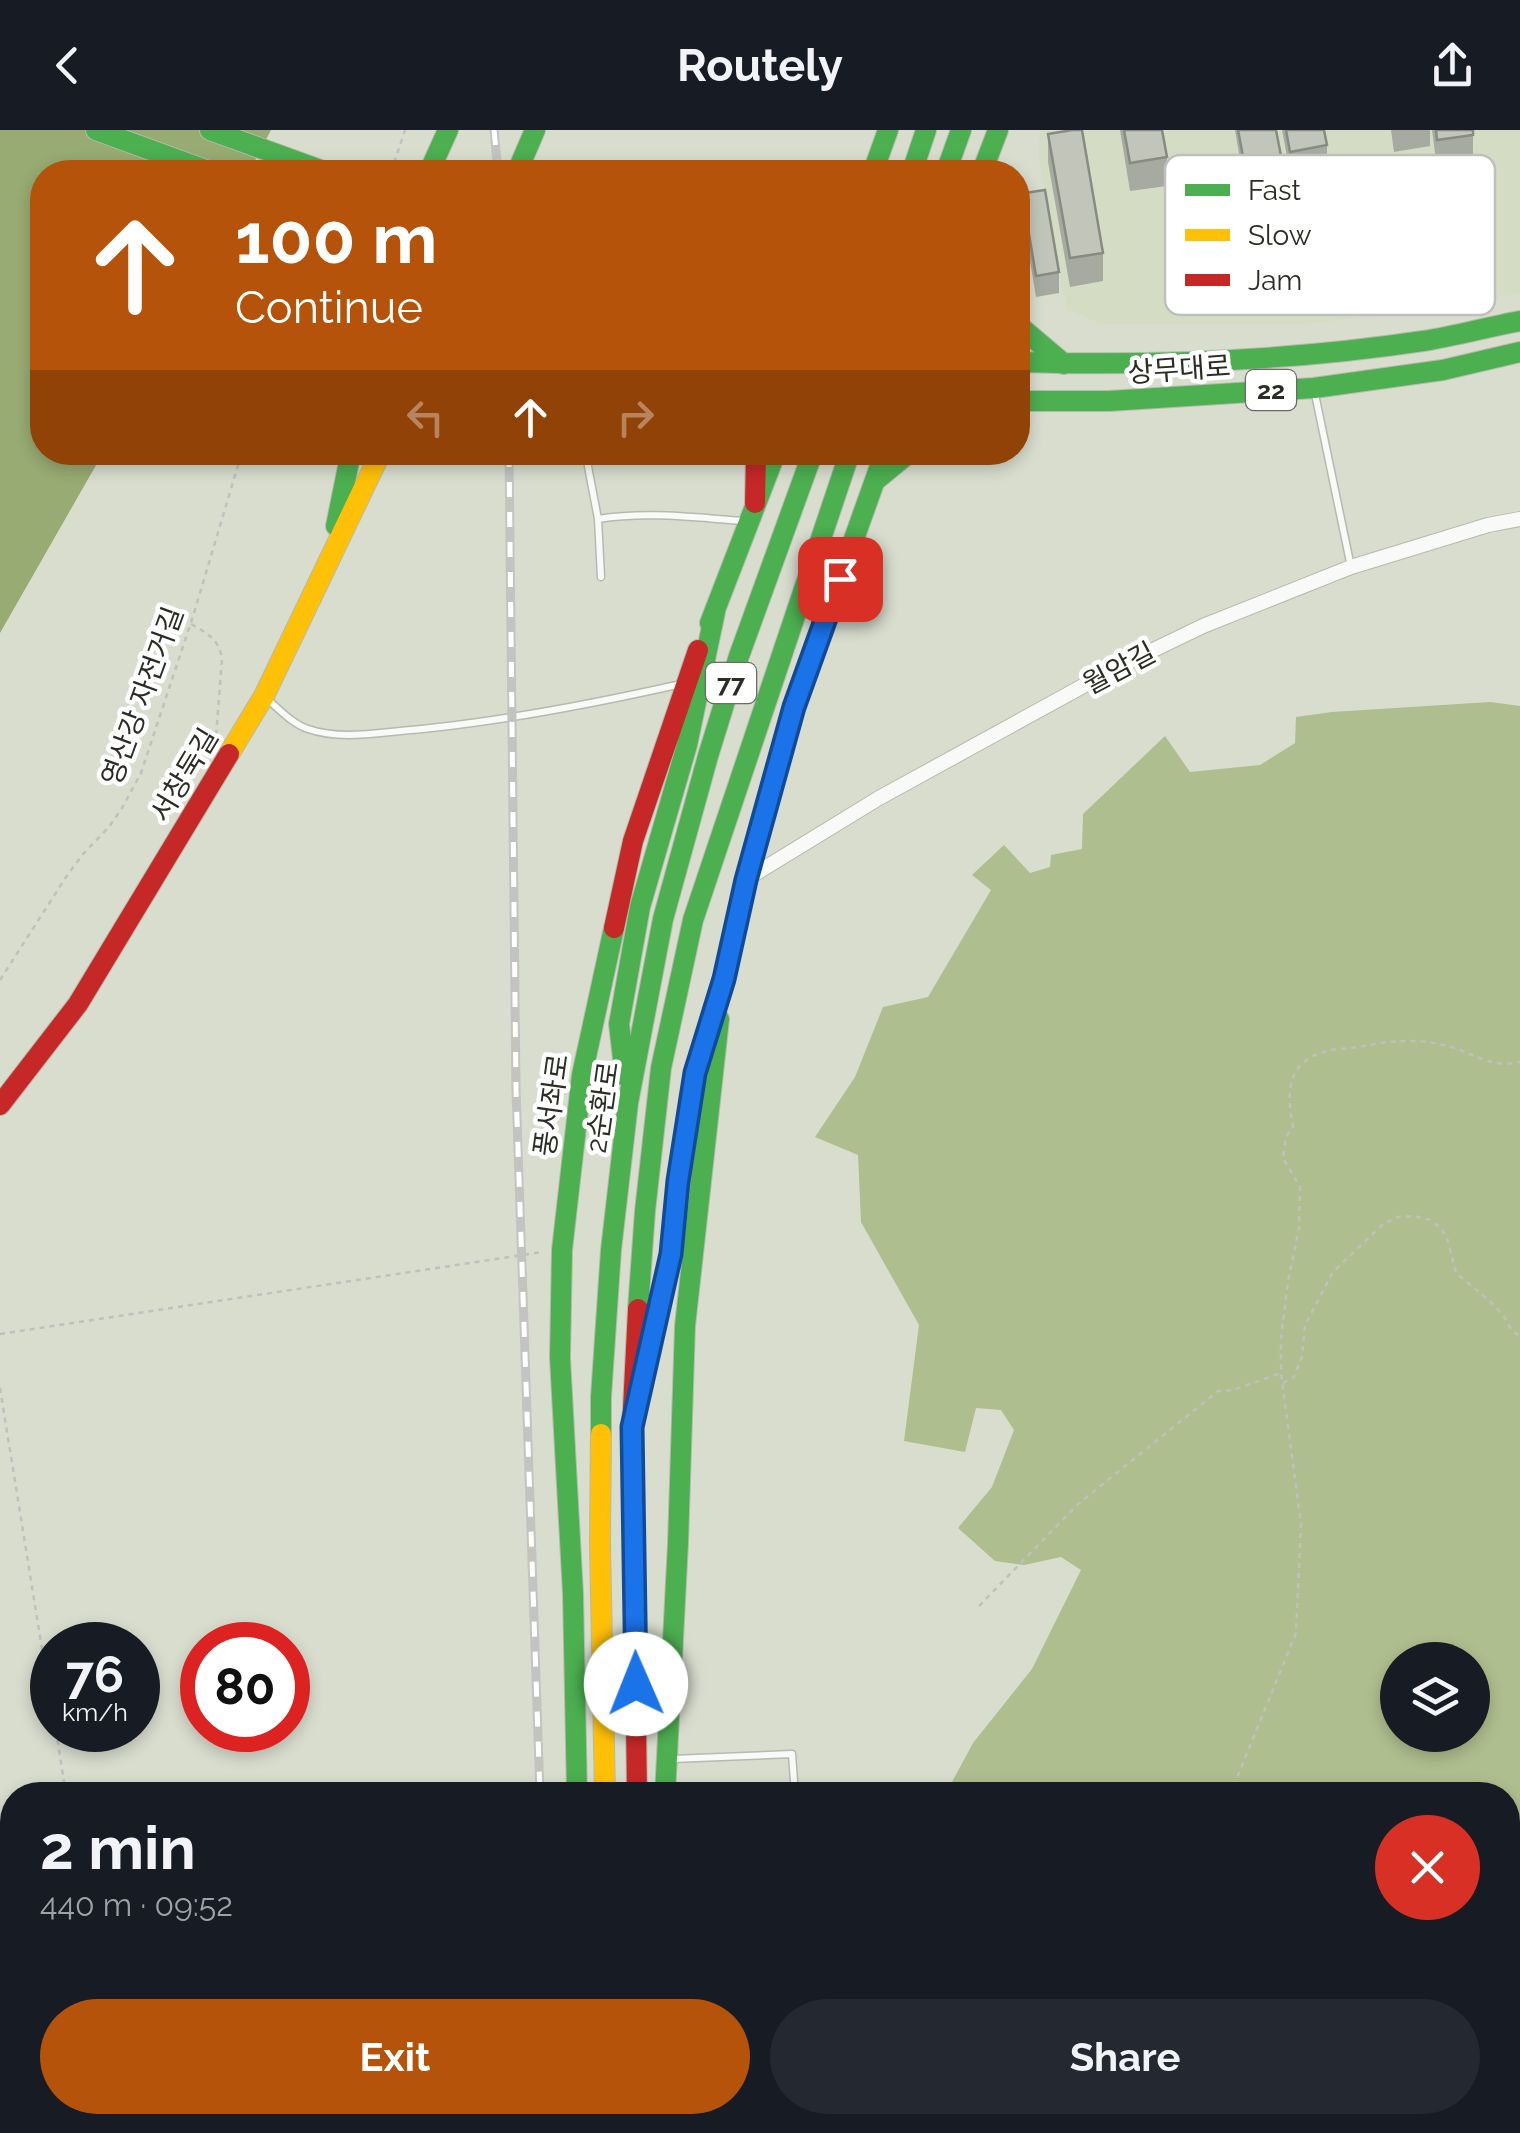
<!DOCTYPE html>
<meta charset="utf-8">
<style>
:root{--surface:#171b24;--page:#242831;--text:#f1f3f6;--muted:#9ea1a6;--accent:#b45309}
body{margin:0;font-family:Raleway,"Noto Sans KR",sans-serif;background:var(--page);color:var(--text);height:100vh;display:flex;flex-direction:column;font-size:38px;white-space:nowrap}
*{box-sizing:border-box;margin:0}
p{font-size:32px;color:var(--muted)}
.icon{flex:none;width:55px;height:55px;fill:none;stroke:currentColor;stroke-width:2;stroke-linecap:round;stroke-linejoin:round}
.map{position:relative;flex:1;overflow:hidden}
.details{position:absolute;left:0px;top:1652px;width:1520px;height:352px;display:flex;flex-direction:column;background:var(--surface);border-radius:40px 40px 0 0;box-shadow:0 5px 15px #0003}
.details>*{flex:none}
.banner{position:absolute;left:30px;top:30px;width:1000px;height:305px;border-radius:40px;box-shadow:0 5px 15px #0003;background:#b45309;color:#fff;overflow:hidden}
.fabs{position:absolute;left:1380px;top:1512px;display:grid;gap:20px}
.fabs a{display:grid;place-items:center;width:110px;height:110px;border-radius:50%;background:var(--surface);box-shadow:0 5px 15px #0003;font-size:50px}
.speed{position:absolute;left:30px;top:1492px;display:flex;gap:20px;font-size:50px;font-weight:700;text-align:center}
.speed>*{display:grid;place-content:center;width:130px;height:130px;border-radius:50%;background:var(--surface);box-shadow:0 5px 15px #0003;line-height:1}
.speed small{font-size:25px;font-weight:400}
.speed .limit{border:15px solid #d22;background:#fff;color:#111}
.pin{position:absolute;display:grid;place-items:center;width:85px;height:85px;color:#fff;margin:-42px;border-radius:20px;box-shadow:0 5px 15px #0006}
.me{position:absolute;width:110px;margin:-55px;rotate:359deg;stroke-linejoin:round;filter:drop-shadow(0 0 8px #0008)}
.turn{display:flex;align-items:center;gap:35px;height:210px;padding:0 40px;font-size:45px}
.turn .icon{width:130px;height:130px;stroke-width:2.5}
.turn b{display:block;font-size:70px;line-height:85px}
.lanes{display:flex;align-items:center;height:95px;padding:0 40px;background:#0003;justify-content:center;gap:50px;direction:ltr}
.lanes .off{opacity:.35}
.round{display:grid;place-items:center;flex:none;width:105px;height:105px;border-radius:52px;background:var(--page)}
.overview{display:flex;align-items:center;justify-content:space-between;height:170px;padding:0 40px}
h1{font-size:60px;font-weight:700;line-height:75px}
.cta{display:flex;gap:20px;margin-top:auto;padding:20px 40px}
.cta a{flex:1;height:115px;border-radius:60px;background:var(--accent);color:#fff;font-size:40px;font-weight:700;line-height:115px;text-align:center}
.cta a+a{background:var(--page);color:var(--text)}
header{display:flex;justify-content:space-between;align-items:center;height:130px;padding:0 40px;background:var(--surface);font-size:45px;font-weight:700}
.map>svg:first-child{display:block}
</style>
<header><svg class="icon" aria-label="back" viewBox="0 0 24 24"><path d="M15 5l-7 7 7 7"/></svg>Routely<svg class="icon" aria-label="share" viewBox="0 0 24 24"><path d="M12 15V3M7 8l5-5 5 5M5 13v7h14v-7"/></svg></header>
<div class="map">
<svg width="1520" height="2003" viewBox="0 0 1520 2003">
<rect width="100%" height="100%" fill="#d8ddce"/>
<!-- built -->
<path fill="#d4ddc4" d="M1040 0H1520V163L1448 177 1305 194H1100L1066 178 1038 24Z"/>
<!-- forest -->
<path fill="#aebe8e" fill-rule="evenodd" d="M1490 572 1520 576V2003H891L887 2000 888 1993 1508 1992V1665H945L973 1613 1032 1539 1081 1440 1061 1427 1024 1435 995 1431 958 1398 992 1357 1014 1300 1001 1280 976 1278 965 1322 904 1311 919 1195 861 1092 858 1025 815 1007 855 947 883 877 928 867 991 760 972 745 1004 715 1030 743 1050 737 1051 725 1082 719 1083 684 1165 606 1190 642 1260 635 1295 613 1296 587 1332 582ZM1398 1530H1472V1605H1398Z"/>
<!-- water -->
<path fill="#98ab72" d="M0 0H271L249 42H42V322L103 323 0 503Z"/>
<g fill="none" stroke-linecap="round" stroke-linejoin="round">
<defs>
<path id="lane" d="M1315 264 1351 437
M586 326 598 389 601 447
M598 389C649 381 696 388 746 391
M265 567C278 578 292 594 308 599 337 609 370 604 400 601 495 593 588 575 681 554
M672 1629 792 1624 795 1665"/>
<path id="street" d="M745 750 879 668 1114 539 1203 496 1351 437 1488 395 1520 389"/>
<path id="fast" d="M96 0 211 42
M210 0 326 42
M429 42 448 0
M517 42 535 0
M873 42 888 0
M912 42 926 0
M946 42 961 0
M982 42 998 0
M1018 195 1064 234
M1018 232C1153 236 1289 231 1423 211 1455 206 1487 197 1520 191
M1018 271H1109L1314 258 1443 240 1520 222
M876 350 910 322
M336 396 351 322
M710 493 776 322
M722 861 745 750 794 577 885 322
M625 946 619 894 640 777 687 615 715 482
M638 1179 645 1081 661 938 693 790 849 325
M646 1233 671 1124 695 943 724 849
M601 1304V1267L611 1120 628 973 663 789 708 626 739 526 813 322
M577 1665 573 1464 560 1228 562 1120 582 945 614 798
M665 1665 678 1413 685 1196 719 889
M645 1992V2003
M751 1992 755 2003"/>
<path id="slow" d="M229 624 264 566 381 322
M601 1304 600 1414 605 1665"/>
<path id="jam" d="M755 373 756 322
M614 798 633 711 698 520
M0 975 78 874 229 624
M637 1665 632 1297 638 1179
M582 1992V2003
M613 1992V2003"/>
</defs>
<!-- lane casing -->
<use href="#lane" stroke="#b6baae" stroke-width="9"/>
<!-- street casing -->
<use href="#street" stroke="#b6baae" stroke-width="16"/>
<!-- fast casing -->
<use href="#fast" stroke="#b6baae" stroke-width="22"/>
<!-- slow casing -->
<use href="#slow" stroke="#b6baae" stroke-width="22"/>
<!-- jam casing -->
<use href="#jam" stroke="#b6baae" stroke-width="22"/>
<!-- path -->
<path stroke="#bfc1bd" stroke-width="2.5" stroke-dasharray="5 5" stroke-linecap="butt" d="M394 37 408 42
M391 42 405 0
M191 494C208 504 219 509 222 529L216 606
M0 850 66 747 83 724 109 697 122 678 141 643 194 483 242 322
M0 1204 542 1122
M1283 1253 1294 1247 1302 1227 1305 1195 1333 1142 1383 1094 1398 1087 1414 1086 1430 1090 1441 1098 1447 1108 1456 1143 1492 1173 1505 1188 1512 1201 1520 1206
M0 1258 52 1581
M979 1476 1077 1375 1218 1261 1233 1260 1281 1243
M56 1600 66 1665
M530 1665 558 1661
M1230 1665 1296 1503 1301 1394 1281 1243V1208L1288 1151 1299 1098 1300 1057 1283 1028 1286 1007 1293 996C1286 962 1287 931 1327 921 1337 918 1349 919 1359 917 1387 911 1415 908 1444 915 1462 919 1479 930 1497 933 1504 935 1513 933 1520 932
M0 1742 12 1740
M119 1992 121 2003
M1076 1992 1077 2003"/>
<!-- lane -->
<use href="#lane" stroke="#f9faf8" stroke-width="6"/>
<!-- street -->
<use href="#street" stroke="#f9faf8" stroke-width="14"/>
<!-- fast -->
<use href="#fast" stroke="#4caf50" stroke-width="20"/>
<!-- slow -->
<use href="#slow" stroke="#ffc107" stroke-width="20"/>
<!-- jam -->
<use href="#jam" stroke="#c62828" stroke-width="20"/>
<defs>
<path id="rail" d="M494 0 498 42
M509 322 516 960 540 1665
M547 1992V2003"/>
</defs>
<!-- rail casing -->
<use href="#rail" stroke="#c3c4c0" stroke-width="9"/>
<!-- rail -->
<use href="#rail" stroke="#fff" stroke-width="5" stroke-dasharray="15" stroke-linecap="butt"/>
</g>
<!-- wall -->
<path fill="#a7aaa0" d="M1120 0H1162L1167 27V56L1130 61Z
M1235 0H1276L1282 31V52L1245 59Z
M1282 0H1324L1327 15V36L1290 43Z
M1391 0H1430V16L1394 22Z
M1432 0H1473V33L1437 38Z
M1048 4 1103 123V151L1070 157 1048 32Z
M1018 64 1059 142V163L1036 167 1028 119 1018 121Z
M1382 140 1466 146V167L1385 180 1382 161Z"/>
<!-- building -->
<path fill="#c2c6ba" stroke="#888b82" stroke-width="2.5" d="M1072 0H1082L1103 123 1070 128 1048 4Z
M1124 0H1162L1167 27 1130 33Z
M1238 0H1276L1282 31 1245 37Z
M1286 0H1324L1327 15 1290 22Z
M1436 0H1473V5L1437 10Z
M1045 60 1059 142 1036 146 1028 98 1018 100V64Z"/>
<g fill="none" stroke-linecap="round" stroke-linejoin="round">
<defs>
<path id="route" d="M636 1554 632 1297 671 1124 678 1051 695 943 724 849 746 750 794 577 840 449"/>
</defs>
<!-- route casing -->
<use href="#route" stroke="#114b97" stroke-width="25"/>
<!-- route -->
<use href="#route" stroke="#1a73e8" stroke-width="18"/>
</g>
<g text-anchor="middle" stroke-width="9" stroke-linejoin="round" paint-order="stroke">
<!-- shield labels -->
<g fill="#fff" stroke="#696c65" stroke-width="2.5">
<rect x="1246" y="240" width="50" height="40" rx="8"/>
<rect x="706" y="533" width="50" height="40" rx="8"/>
</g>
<g font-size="25" font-weight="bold" fill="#292d23">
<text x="1271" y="269">22</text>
<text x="731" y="562">77</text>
</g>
<!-- street labels -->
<g font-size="28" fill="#292d23" stroke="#fff">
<text transform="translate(1179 239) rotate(-4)" y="10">상무대로</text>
<text transform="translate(1119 538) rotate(-28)" y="10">월암길</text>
<text transform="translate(142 566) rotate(-70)" y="10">영산강 자전거길</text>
<text transform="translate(184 645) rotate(-59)" y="10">서창둑길</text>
<text transform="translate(551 975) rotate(-82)" y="10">풍서좌로</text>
<text transform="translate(602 977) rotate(-82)" y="10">2순환로</text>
</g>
</g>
<!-- legend -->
<rect x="1165" y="25" width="330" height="160" rx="15" fill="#fff" stroke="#bfc0bd" stroke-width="2.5"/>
<rect x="1185" y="54" width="45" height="12" fill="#4caf50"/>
<rect x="1185" y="99" width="45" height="12" fill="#ffc107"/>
<rect x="1185" y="144" width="45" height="12" fill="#c62828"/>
<g font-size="28" fill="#292d23">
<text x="1248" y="70">Fast</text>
<text x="1248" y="115">Slow</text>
<text x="1248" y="160">Jam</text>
</g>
</svg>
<div class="fabs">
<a><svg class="icon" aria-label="layers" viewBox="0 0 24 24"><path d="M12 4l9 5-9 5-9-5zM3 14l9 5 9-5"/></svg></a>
</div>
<div class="speed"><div>76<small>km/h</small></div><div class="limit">80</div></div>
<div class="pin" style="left:840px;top:449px;background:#d93025"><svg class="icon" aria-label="arrive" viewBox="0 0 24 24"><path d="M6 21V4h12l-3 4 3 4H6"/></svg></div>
<svg class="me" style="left:636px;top:1554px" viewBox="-20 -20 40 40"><circle r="19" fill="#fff"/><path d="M0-13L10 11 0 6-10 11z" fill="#1a73e8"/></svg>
<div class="banner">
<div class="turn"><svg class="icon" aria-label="ahead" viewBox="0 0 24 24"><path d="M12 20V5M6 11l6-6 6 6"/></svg><div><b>100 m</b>Continue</div></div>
<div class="lanes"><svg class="icon off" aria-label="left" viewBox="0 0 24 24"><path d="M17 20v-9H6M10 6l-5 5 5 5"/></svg><svg class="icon" aria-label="ahead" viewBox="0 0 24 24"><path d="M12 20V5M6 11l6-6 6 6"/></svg><svg class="icon off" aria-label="right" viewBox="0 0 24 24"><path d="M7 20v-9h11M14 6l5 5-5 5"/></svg></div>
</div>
<section class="details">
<div class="overview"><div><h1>2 min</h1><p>440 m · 09:52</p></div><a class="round" style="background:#d93025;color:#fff"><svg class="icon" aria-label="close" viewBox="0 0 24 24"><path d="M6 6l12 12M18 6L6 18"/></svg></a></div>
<div class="cta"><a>Exit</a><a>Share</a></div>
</section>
</div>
